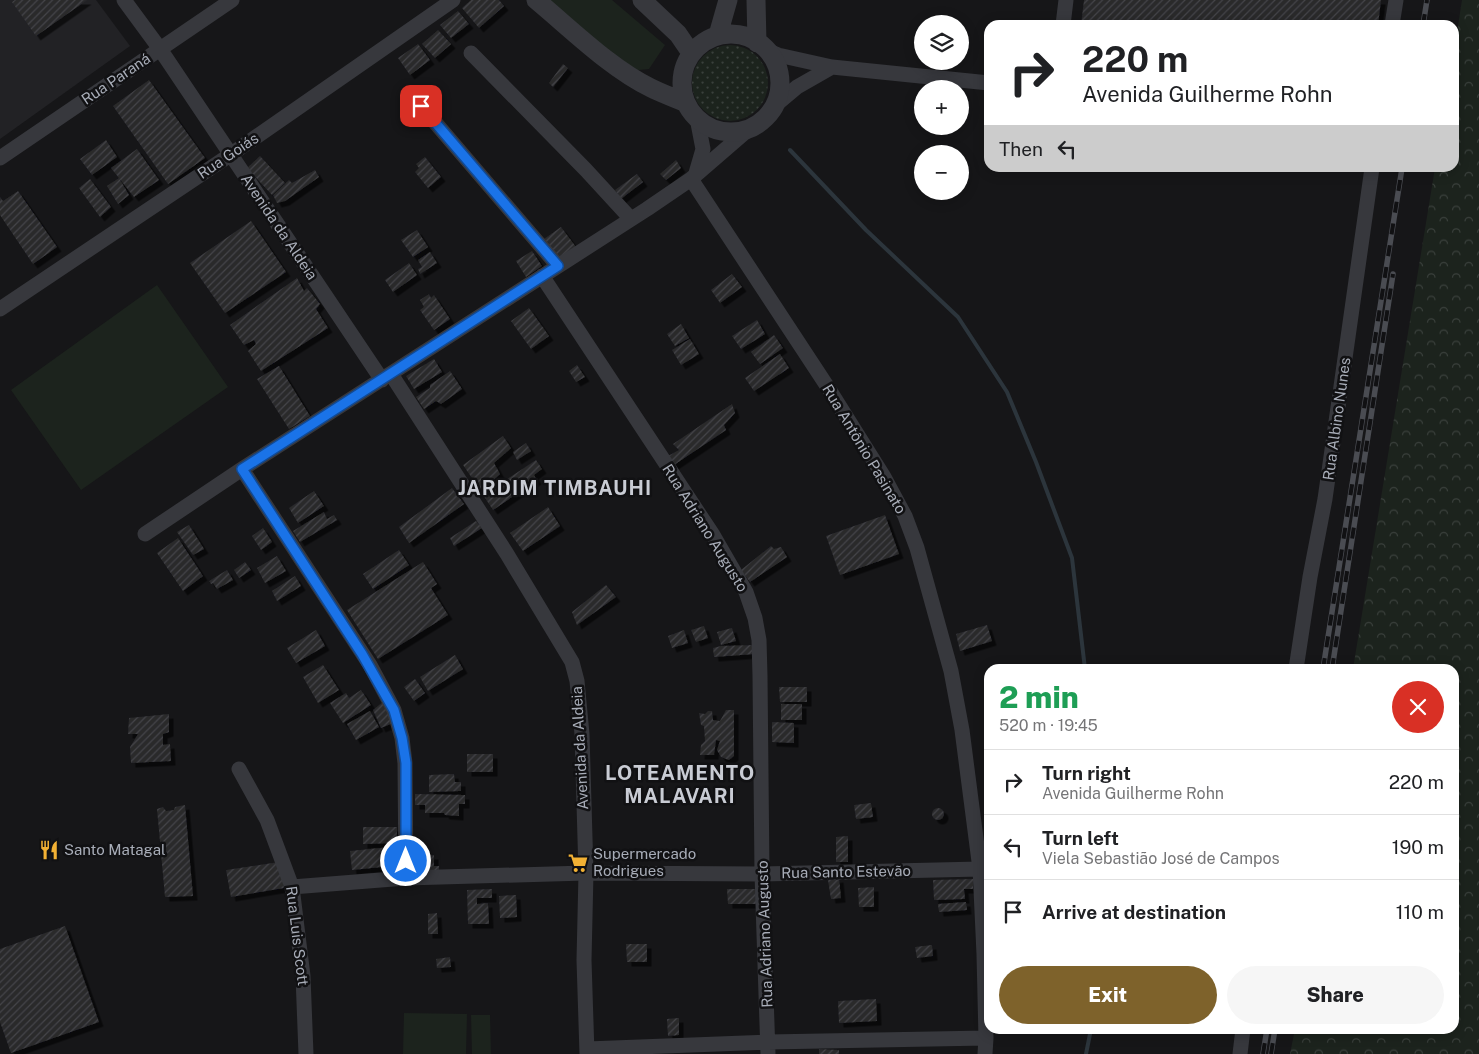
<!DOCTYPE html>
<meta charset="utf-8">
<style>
:root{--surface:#fff;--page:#f6f6f6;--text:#202124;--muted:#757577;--line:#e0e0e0;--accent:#7e622b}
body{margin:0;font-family:"Public Sans",sans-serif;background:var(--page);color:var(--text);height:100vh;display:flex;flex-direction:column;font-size:19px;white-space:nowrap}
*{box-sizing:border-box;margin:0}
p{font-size:16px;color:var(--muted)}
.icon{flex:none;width:28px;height:28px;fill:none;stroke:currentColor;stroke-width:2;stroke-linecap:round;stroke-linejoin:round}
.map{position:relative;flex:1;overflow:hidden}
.panel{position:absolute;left:984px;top:664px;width:475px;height:370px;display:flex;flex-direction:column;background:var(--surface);border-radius:15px;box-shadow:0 2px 12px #0003}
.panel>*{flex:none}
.hud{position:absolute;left:984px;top:20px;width:475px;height:152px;border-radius:15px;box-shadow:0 2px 12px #0003;background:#fff;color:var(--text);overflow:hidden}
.buttons{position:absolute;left:914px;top:15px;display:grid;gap:10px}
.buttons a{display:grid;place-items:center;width:55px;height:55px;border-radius:50%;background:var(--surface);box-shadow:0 2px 12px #0003;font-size:25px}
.pin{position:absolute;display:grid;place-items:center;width:42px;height:42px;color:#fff;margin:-21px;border-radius:10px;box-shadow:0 2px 8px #0006}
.me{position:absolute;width:55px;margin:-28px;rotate:0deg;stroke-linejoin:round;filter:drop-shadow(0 0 4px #0008)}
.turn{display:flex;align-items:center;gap:18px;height:105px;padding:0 15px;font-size:22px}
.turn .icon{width:65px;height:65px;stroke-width:2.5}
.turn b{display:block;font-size:35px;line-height:42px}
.then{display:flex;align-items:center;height:48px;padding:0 15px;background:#0003;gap:10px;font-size:19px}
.round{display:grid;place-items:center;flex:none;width:52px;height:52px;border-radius:26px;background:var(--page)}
.headline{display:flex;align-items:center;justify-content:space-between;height:85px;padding:0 15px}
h1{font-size:30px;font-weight:800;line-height:38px;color:#1e9e55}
.cta{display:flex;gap:10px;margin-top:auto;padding:10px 15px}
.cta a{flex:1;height:58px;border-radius:30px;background:var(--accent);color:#fff;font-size:20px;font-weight:800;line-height:58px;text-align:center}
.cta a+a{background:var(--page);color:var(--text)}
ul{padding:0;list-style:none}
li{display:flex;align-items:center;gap:15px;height:65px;padding:0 15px;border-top:1px solid var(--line)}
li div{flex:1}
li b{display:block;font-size:19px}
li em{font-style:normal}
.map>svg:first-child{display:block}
</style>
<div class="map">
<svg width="1479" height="1054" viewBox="0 0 1479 1054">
<defs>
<pattern id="grass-dots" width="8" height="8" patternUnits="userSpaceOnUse" patternTransform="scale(1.25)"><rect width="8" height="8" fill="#1c231d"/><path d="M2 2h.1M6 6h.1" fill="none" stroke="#3a403c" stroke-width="1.8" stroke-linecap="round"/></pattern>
<pattern id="forest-crowns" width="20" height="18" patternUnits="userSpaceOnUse" patternTransform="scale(1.25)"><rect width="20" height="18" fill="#1c231d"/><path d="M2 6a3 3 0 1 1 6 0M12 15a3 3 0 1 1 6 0" fill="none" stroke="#3a403c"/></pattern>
<pattern id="building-hatch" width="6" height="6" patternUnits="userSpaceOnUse" patternTransform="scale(1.25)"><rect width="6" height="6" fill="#29292c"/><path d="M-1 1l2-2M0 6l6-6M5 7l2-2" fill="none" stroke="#454548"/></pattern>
<filter id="shadow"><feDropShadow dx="4.5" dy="4.5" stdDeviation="0" flood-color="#0009"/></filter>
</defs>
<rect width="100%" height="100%" fill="#161618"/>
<!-- built -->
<path fill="#222225" d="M0 0H96L130 46 0 139Z"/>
<!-- grass -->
<path fill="url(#grass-dots)" d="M692 83a38 38 0 1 1 76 0a38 38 0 1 1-76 0Z"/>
<!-- forest -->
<path fill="url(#forest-crowns)" d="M1462 0H1479V1054H1290L1295 1029H1454V669H1353L1435 168H1454V52Z"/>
<!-- green -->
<path fill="#1c231d" d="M541 0H612L665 45 649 69 629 71Z
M157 285 228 387 81 490 11 390Z
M404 1013 467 1014 466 1054H403Z
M471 1015H490L491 1054H472Z"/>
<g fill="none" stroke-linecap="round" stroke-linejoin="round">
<!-- stream -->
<path stroke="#2c353c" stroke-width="4" d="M790 150 866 230 958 317 1007 392 1036 462 1072 558 1085 669
M1086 1054 1091 1029"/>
</g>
<!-- building -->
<path fill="url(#building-hatch)" filter="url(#shadow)" d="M15 0H87L36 36 12 2Z
M471 0H499L504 6 479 28 462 8Z
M1084 0H1381L1378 25H1081Z
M458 11 469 24 451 38 440 25Z
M438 30 451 44 435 58 422 44Z
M418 44 430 60 410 75 398 58Z
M563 64 568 68 553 87 549 83Z
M149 80 205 158 168 184 113 106Z
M106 140 117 157 92 175 80 159Z
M137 149 159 180 134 197 111 168Z
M260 156 285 183 272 195 247 168Z
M425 157 441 177 428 188 415 172 419 168 416 164Z
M676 160 681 168 666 180 660 174Z
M315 170 319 177 285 201 277 203 273 195 289 180 292 183Z
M637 174 643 182 621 199 615 190Z
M119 178 129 195 118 204 107 186Z
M90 179 111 207 100 217 79 188Z
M18 191 57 247 33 264 0 215V197L3 201Z
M251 221 286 272 225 313 190 263Z
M561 227 576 247 559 259 544 239Z
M417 230 428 247 413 257 401 240Z
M532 251 542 266 526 277 516 261Z
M430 252 437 263 420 274 418 269 422 267 418 260Z
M409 263 417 275 393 292 385 280Z
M732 274 742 287 720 303 711 290Z
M297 278 304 291 307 288 320 304 316 309 328 328 261 371 248 351 256 344 254 340 244 345 230 325Z
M429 294 431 298 434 295 450 319 434 330 420 310 424 307 420 300Z
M529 308 549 336 531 349 511 321Z
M757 320 765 334 741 349 732 336Z
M681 324 689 338 675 346 667 334Z
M774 335 783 348 760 364 751 352Z
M690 339 699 354 681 365 672 350Z
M780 354 789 368 754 391 745 378Z
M434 359 442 372 414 389 406 376Z
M577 365 585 377 576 382 569 371Z
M279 366 310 416 289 429 257 379Z
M450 371 462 389 441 404 436 401 424 409 416 397 430 388V385Z
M732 404 735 413 724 425 726 430 674 465 668 456 679 450 673 444Z
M503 436 511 448 494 463 500 474 481 491 463 465Z
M526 443 531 451 517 460 513 452Z
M536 460 542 469 534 475 537 480 493 510 483 495Z
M452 488 464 504 409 543 399 527Z
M314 491 324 506 298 523 289 508Z
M548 507 560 526 523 551 510 533Z
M324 512 327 519 334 515 337 520 300 542 293 531Z
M885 515 899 554 840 575 826 536Z
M476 521 482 528 454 546 450 538Z
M189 525 204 549 193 555 177 532Z
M263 528 272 542 261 550 252 536Z
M178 538 203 576 183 591 157 553Z
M771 546 774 549 781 547 787 557 750 582 741 570Z
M399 550 409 565 373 589 363 574Z
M277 556 286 571 265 583 257 568Z
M245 562 251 570 239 578 234 570Z
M423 562 437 584 431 588 448 615 378 659 347 610Z
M227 570 233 580 217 589 213 583 211 584 209 581Z
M295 576 301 586 277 601 272 591Z
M606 585 616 597 577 625 572 612Z
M987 625 992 641 960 651 956 634Z
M704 626 708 638 696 642 691 630Z
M732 628 736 641 721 645 717 632Z
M316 630 325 646 296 663 287 648Z
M684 630 688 643 672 648 668 636Z
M755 645V654L714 657 713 648 721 646Z
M455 655 463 669 428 691 420 677Z
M323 665 339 690 318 703 303 677Z
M415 679 425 693 414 701 404 687Z
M779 687H807V702H780Z
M361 690 371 705 343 723 330 703 346 693 349 698Z
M384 701 393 723 381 728 373 710Z
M781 704H802V720H781Z
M726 710H734V756L729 760 721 757 717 750 720 741 716 740 714 755H700L701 745 705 741 704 726 701 725 699 713 705 714 708 711H712L713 720 720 721Z
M370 711 379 727 356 740 347 724Z
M169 714V732L163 734V745L170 744 171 761 131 763 130 747 138 734H128L129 718Z
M772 722 794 723V743L772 742Z
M467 754H493V772H467Z
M454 774 455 782H461V791L429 792V775Z
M415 794 465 795V804H459V816L445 815 444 813H425V805H415Z
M871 803 873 817 856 819 854 805Z
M185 805 193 896 165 897 157 809 163 807 166 811 174 810 175 807Z
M932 814a6 6 0 1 1 12 0a6 6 0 1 1-12 0Z
M363 827H397V843L363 844Z
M848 836V862H836V837Z
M390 847 392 866 352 870 350 851Z
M434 855V866H439V873L416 874 415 856Z
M279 862 284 888 231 897 226 870Z
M839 878 841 898 831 899 828 880Z
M973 879V889H964L965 899 934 900 933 880Z
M874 887V907H859L858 888Z
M492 889V898H477V904L488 903 489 924H468L467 890Z
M727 889H756V904H728Z
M516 895 517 917 500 918 499 896Z
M966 902 967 910 939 912 938 904Z
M437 913 438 934H428V914Z
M65 926 99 1022 11 1053 0 1022V949Z
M626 944H647V962H627Z
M932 945 933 956 917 958 915 947Z
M450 957 451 967 437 968 436 959Z
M876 999 877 1021 839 1023 838 1001Z
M679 1018V1035L668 1036 667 1019Z
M819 1049 839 1050V1054H819Z"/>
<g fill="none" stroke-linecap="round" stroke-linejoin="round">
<!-- minor -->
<path stroke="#37383d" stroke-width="15" d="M124 0 160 49 382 380
M1063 25 1066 0
M1392 25 1396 0
M766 50 778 55 832 67 989 83
M471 53 586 170 631 219
M421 106 558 266
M772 108 797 87 832 67
M0 158 232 0
M696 173 703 149 697 118
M691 179 827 386 884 477 905 516 917 548 951 671 962 730 980 869 984 954 986 1038 985 1054
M542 276 713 535 746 592 755 618 759 640 760 676 762 874 768 1054
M0 309 230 155 453 0
M391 374 507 554 572 662 577 681 582 734 586 873 584 960 587 1054
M242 469 370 665 394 710 402 738 405 763 406 878
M145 534 242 469 647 209 691 179 750 128
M1296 669 1310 577 1325 499 1372 168
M239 769 267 820 292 887 303 976 306 1054
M292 887 406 878 586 873 762 874 980 869
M587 1049 768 1042 986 1038
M1240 1054 1243 1029"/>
<!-- tertiary -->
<path stroke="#37383d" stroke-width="19" d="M536 0C571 29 610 68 651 88 663 94 675 98 686 103
M642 0 678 34 691 53
M756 0 757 43
M682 83a49 49 0 1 1 98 0a49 49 0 1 1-98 0Z
M718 35 728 0"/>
<defs>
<path id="rail" d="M1423 25 1427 0
M1323 669 1402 168
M1332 669 1393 274
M1263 1054 1267 1029
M1271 1054 1275 1029"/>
</defs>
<!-- rail casing -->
<use href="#rail" stroke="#4a4c52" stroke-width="5.5"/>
<!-- rail -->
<use href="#rail" stroke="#111113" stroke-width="4" stroke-dasharray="11" stroke-linecap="butt"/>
</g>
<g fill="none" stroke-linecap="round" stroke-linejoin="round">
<defs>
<path id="route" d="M406 861V763L402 738 394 710 362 654 242 469 558 266 421 106"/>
</defs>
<!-- route casing -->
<use href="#route" stroke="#114b97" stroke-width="12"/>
<!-- route -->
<use href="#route" stroke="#1a73e8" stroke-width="9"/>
</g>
<!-- icons -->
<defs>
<symbol id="restaurant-bare" viewBox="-9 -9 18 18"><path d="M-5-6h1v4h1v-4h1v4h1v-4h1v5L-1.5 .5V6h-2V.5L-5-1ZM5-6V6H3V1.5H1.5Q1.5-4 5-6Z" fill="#f2b134" stroke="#111113" stroke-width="2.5" paint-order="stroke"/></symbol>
<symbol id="supermarket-bare" viewBox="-9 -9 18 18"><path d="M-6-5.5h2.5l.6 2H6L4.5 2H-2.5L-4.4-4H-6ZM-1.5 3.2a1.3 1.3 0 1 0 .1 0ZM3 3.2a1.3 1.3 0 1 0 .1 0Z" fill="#f2b134" stroke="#111113" stroke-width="2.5" paint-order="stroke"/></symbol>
</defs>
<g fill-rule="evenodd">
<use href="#restaurant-bare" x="35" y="836" width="28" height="28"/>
<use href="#supermarket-bare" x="564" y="849" width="28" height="28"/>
</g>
<g text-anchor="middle" stroke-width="5" stroke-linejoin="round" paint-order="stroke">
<!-- street labels -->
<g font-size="15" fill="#a8adb8" stroke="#111113">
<text transform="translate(116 79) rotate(-34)" y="5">Rua Paraná</text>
<text transform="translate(228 156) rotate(-34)" y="5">Rua Goiás</text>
<text transform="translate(279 227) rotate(56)" y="5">Avenida da Aldeia</text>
<text transform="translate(1337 419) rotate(-82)" y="5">Rua Albino Nunes</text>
<text transform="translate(864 449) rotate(59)" y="5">Rua Antônio Pasinato</text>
<text transform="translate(705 528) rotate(58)" y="5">Rua Adriano Augusto</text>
<text transform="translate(580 748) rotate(-93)" y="5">Avenida da Aldeia</text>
<text transform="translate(846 872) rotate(-1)" y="5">Rua Santo Estevão</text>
<text transform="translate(765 934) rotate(-92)" y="5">Rua Adriano Augusto</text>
<text transform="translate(297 936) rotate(83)" y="5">Rua Luis Scott</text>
</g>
<!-- poi labels -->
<g font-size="15" fill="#a8adb8" stroke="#111113" text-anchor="start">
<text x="64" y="855">Santo Matagal</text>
<text x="593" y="859">Supermercado<tspan x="593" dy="17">Rodrigues</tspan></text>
</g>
<!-- district labels -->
<g font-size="20" font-weight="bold" letter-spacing="1" fill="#c9ccd4" stroke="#111113">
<text x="555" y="495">JARDIM TIMBAUHI</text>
<text x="680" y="780">LOTEAMENTO<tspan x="680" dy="23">MALAVARI</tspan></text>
</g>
</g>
</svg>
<div class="buttons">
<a><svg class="icon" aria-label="layers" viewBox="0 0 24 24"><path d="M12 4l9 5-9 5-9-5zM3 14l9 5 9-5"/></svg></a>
<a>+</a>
<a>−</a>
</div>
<div class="pin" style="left:421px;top:106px;background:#d93025"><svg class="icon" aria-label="arrive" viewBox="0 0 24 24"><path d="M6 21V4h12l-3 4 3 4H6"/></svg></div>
<svg class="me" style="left:406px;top:861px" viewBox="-20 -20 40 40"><circle r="17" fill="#1a73e8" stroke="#fff" stroke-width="3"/><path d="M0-11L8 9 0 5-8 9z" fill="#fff"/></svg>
<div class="hud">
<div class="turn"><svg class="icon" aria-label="right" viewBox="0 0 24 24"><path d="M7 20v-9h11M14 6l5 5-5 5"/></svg><div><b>220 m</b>Avenida Guilherme Rohn</div></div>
<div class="then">Then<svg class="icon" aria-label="left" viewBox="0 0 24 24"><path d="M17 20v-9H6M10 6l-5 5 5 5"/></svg></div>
</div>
<section class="panel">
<div class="headline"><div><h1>2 min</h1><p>520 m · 19:45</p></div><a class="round" style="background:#d93025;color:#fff"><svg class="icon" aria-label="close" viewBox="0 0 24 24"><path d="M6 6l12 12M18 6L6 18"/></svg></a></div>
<ul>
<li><svg class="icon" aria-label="right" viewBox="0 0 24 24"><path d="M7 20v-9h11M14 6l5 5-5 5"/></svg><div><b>Turn right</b><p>Avenida Guilherme Rohn</p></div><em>220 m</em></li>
<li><svg class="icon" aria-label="left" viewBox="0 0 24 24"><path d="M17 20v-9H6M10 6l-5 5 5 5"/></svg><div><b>Turn left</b><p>Viela Sebastião José de Campos</p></div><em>190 m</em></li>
<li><svg class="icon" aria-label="arrive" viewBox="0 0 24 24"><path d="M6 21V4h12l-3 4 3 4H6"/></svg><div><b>Arrive at destination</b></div><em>110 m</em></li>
</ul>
<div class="cta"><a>Exit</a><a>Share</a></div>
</section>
</div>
